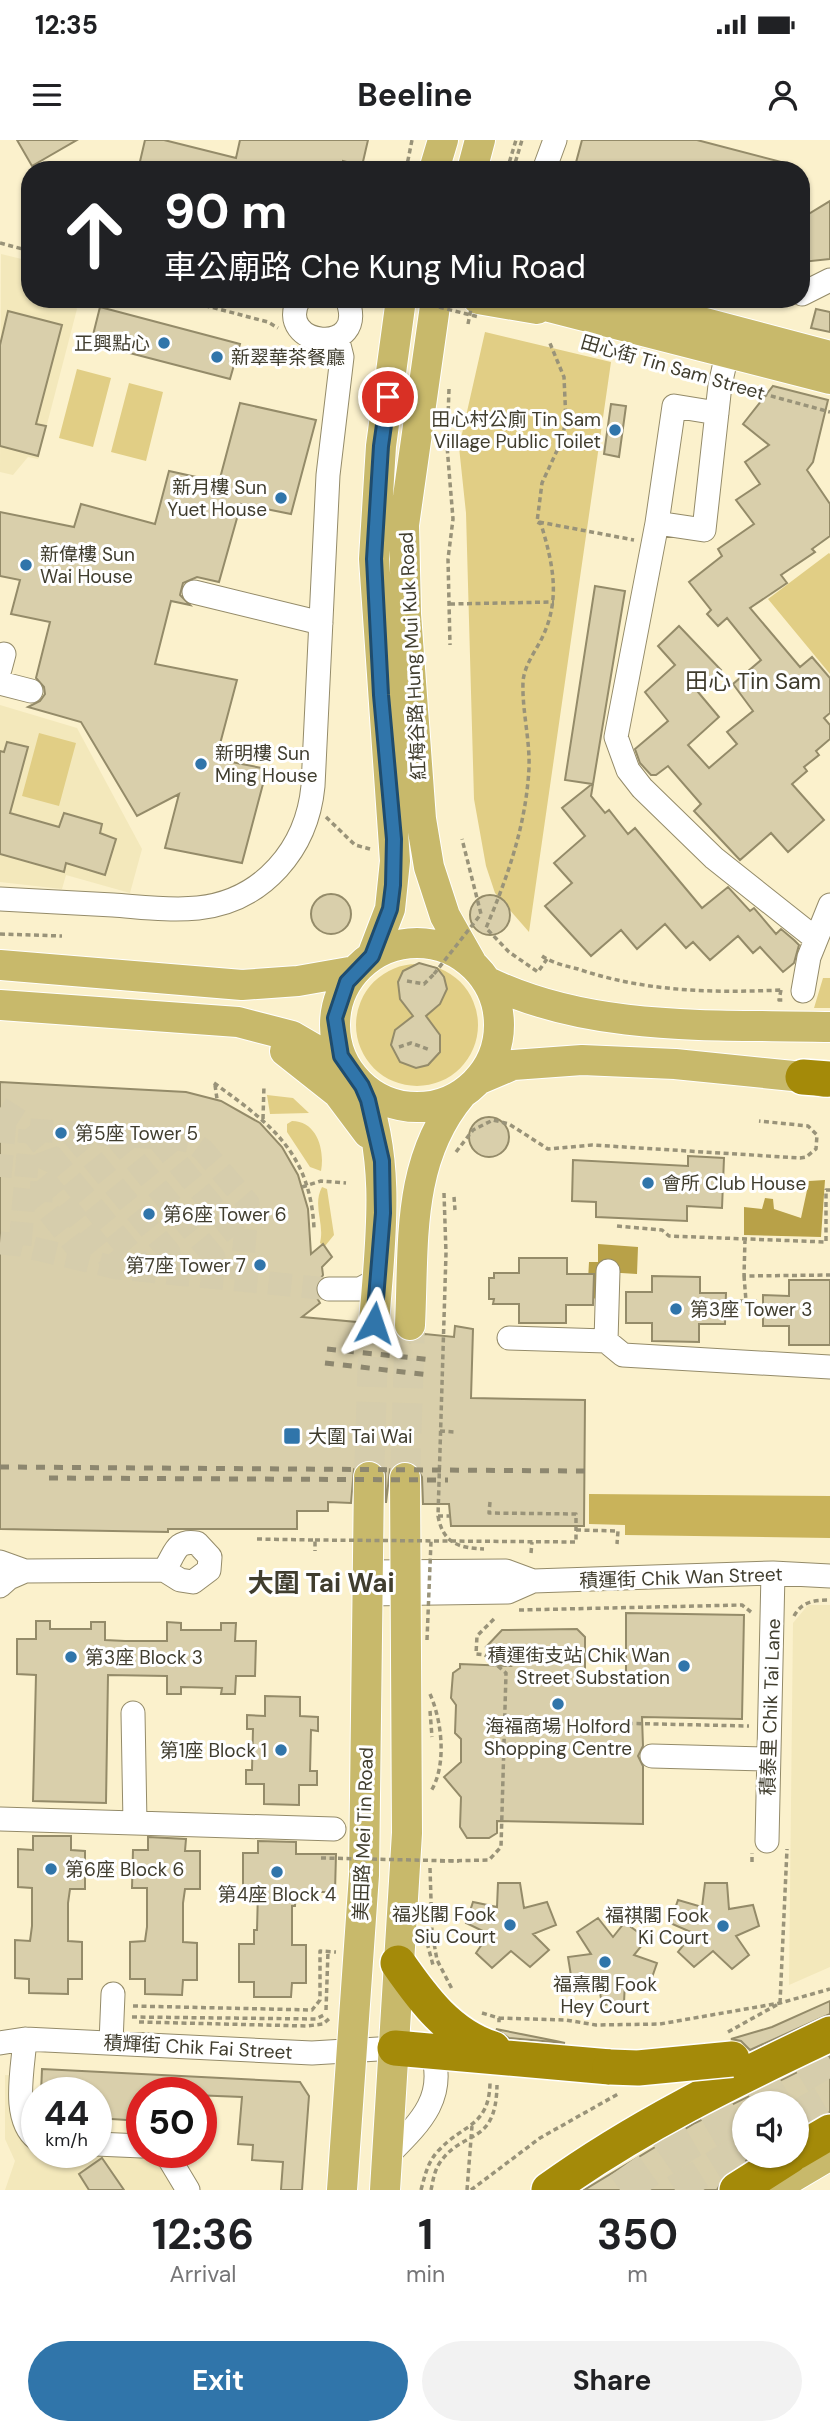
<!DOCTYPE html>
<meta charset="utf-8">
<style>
:root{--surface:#fff;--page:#f2f2f2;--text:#202124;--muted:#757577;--accent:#3075aa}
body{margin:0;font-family:"DM Sans","Noto Sans TC",sans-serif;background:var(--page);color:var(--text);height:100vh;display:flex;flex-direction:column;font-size:26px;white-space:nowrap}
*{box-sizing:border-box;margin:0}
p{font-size:23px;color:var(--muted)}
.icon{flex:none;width:38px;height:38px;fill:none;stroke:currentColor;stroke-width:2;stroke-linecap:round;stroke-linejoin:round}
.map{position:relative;height:2050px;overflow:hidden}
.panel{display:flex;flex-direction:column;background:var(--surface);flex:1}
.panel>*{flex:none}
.hud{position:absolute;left:21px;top:21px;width:789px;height:147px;border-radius:28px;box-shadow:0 2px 5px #0004;background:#202124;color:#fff;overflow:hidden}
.controls{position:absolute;left:732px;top:1951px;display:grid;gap:14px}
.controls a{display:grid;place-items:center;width:77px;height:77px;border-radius:50%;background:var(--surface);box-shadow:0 2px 5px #0004;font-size:35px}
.speed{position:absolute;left:21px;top:1937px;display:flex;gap:14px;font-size:35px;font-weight:700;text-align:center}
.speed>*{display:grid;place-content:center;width:91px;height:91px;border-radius:50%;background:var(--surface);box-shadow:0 2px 5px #0004;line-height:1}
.speed small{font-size:18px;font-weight:400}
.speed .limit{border:10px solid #d22;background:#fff;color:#111}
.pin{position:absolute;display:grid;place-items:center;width:60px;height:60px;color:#fff;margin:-30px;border:4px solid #fff;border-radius:50%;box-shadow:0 2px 7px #0007}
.me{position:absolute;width:77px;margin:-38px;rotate:5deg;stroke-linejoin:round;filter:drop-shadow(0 0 5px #0008)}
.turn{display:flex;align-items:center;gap:24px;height:147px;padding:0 28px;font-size:32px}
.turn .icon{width:91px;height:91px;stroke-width:2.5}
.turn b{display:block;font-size:49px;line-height:60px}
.eta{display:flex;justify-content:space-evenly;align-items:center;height:119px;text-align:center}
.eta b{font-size:42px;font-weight:700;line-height:49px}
.button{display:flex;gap:14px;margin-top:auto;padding:14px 28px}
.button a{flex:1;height:80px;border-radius:42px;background:var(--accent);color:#fff;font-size:28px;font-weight:700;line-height:80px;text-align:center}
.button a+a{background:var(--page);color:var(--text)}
.status{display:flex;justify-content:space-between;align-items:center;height:49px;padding:0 35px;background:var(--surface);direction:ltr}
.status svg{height:19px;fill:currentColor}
header{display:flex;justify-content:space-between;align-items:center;height:91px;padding:0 28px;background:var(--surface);font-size:32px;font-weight:700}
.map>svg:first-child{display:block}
</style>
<div class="status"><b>12:35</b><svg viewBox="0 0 49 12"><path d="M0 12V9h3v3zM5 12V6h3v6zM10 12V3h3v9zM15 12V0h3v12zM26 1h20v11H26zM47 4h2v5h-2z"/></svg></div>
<header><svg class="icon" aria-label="menu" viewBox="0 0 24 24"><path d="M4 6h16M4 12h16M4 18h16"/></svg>Beeline<svg class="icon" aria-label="person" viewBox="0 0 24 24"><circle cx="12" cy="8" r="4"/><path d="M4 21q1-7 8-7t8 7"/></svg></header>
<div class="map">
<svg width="830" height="2050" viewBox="0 0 830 2050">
<rect width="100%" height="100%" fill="#fbf1cc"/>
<!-- built -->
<path fill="#f3e8bb" d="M1 114 30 121V159H71L77 169 38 319 28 317 13 335 0 332Z
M0 565 77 588 142 709 130 753 66 735 62 749 0 742Z
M808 1465H830V1827L789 1845 793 1483Z
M5 1935 33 1936 32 1979 37 1987V2012L176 2013 200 2050H5L15 2021 5 1999Z"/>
<!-- green -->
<path fill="#e1ce85" d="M485 192 611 222 529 792 495 753 486 726 474 659 466 373 459 307Z
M77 229 111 238 93 307 59 298Z
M129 243 163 252 146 321 111 312Z
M829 413 830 414V534L768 459Z
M39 593 76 603 59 666 22 656Z
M356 885a61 61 0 1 1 122 0a61 61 0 1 1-122 0Z
M823 838H830V868H814Z
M267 955 293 958 309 973 270 974Z
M292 981C317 981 325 1010 321 1031L310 1027 287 992V984Z
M322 1047 327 1049 334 1095 325 1106 320 1103C325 1083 312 1066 322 1047Z"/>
<!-- forest -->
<path fill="#c9b35a" d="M589 1354 830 1356V1398L625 1395V1385L589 1384Z"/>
<!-- water -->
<path fill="#b8a148" d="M825 1040 821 1097 744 1095V1067L762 1069 765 1058 773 1059 774 1069 801 1078 809 1041Z
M598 1104 638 1107 637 1134 605 1132 603 1159 587 1158 589 1122H598Z"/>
<!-- building -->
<path fill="#d9cfab" stroke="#948b69" stroke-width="2" d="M17 0H77L32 26Z
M145 0H164L236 18 240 0H368L362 26 343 21 342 30H138Z
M582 0H697L793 25V30H574Z
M830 61V119L802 122V78Z
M100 167 240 204 230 239 91 203Z
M816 169 830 172V192L811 188Z
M8 171 62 185 36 284 46 286 38 316 0 306V205Z
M773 246 828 260 813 322 807 330 830 364V396L812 409 815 412 781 435 787 443 750 468 800 527 812 517 830 538V573L824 578 830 585V599L816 611 819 615 804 627 807 631 792 644 824 680 788 712 771 693 740 720 694 671 701 664 668 626 656 635H651L640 623 635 609 668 581 645 552 675 525 658 506 679 486 721 530 698 552 719 577 688 605 709 628 737 604 727 592 753 571 733 544 761 520 727 478 718 486 707 474 711 470 689 442 722 416 718 409 754 384 736 360 760 344 745 322 769 305 743 284Z
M240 263 316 280 291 374 241 364 219 442 197 437 183 443 180 455 190 465 171 461 155 524 237 540 216 619 267 629 242 723 165 708 179 654 137 676 81 582 28 567 40 561 45 554 44 547 36 538 50 482 11 474 20 440 0 436V372L74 387 81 364 155 384 169 331 219 342Z
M611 264 626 266 619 317 604 314Z
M595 446 625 451 591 656 605 673 609 670 628 694 635 688 702 768 728 747 750 771 754 768 776 794 781 789 794 800 799 805 794 823 783 832 760 807 753 813 738 796 710 820 693 802 686 808 665 784 637 809 621 790 591 816 545 766 572 743 554 723 585 696 562 668 592 644 565 640Z
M7 602 28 607 10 673 59 687 64 673 102 684 100 693 116 699 105 735 66 723 64 732 0 714V611L4 612Z
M311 774a20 20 0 1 1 40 0a20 20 0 1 1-40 0Z
M470 775a20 20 0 1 1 40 0a20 20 0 1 1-40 0Z
M419 823 437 828 444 837 447 849 440 864 426 876 440 895V912L428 925 416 928 400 922 391 905 395 890 413 876 400 859 398 842 403 831Z
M0 942 186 952 221 961 260 983 282 1007 298 1035 308 1069 311 1114 323 1104 332 1117 322 1127 323 1135 313 1151 320 1163 302 1177 357 1182 364 1197 373 1200 382 1198 389 1190 410 1202 425 1194 454 1197 455 1186 473 1189 471 1258 585 1260 584 1386H451L449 1364H423L422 1337 414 1323 404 1321 390 1329 386 1363 385 1329 377 1322 369 1320 354 1329 351 1363 328 1362V1371H297V1389H168V1392L0 1389Z
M469 997a20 20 0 1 1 40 0a20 20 0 1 1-40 0Z
M688 1016 724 1018 722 1068 687 1066V1081L596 1077V1062L572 1061 573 1020 688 1026Z
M519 1118H567V1134H594L593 1165H566V1183H519V1164H493L494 1159H489V1138H494V1133H519Z
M652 1136 700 1137V1153H726L725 1184H699V1202L652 1201V1183H626V1152H652Z
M789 1140H830V1205H789V1186H763V1155L789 1156Z
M626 1473 744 1475 742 1579 642 1577 643 1606 638 1616 643 1626V1684L497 1681V1693L489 1698H467L460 1687 461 1657 444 1637 461 1622V1599L455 1593 456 1565 451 1558 453 1533 460 1528V1524L510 1526 486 1507 502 1490 577 1489 585 1497V1540H626Z
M36 1481H50V1489H91V1482H105V1500L125 1501H167V1482L181 1483V1490H221V1483H236L235 1501H256L255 1536H236L235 1554H221L222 1548 181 1547V1554H167V1536L108 1535 106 1663 33 1661 36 1535 17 1534V1499H36Z
M265 1556 300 1557V1576L318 1577V1591L311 1590 310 1631H317V1645H299V1665L264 1664V1644H246V1630H252L253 1589H247V1575L265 1576Z
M33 1696H71V1710L85 1711V1749H70L68 1763V1801L82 1802V1839H68V1854L29 1853V1839L15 1838V1800L30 1801 32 1786V1748L18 1747V1709L33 1710Z
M148 1697 186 1699 185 1711H200V1749H185L183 1763V1802L197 1803V1840H183L182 1855 145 1854V1839H130V1802L145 1801 147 1787V1748H132L133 1710H148Z
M258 1701 296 1702V1714H336L335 1752H296L295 1766H292V1805H306V1843H292L291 1857H254V1842H239V1804H254V1790H257L258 1751H243V1713H258Z
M498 1743H520L524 1768 547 1762 556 1785 533 1794 549 1810 530 1827 511 1811 492 1828 476 1813 489 1794 466 1783 473 1762 497 1767Z
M705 1743H727L729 1769 753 1765 759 1786 736 1796 749 1815 732 1829 713 1811 694 1827 678 1812 693 1793 670 1783 678 1760 702 1767Z
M598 1778 613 1797 625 1782 627 1784 647 1799 634 1815 657 1823 649 1846 625 1841 624 1863 602 1865 598 1840 572 1842 568 1817 591 1814 577 1792Z
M830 1861V1874L750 1910 741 1901 731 1899 772 1887Z
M496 1889 556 1901 565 1903 509 1898Z
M830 1916V1972L796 1989V1964H744V2016H753L726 2034 717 2050H584L695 1983Z
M42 1929 300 1942 309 1956 302 2050H281L283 2022 252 2020 253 2005 238 2004 242 1957 142 1953V1981L96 1978V1953H41Z
M102 2018 124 2050H89L79 2034Z"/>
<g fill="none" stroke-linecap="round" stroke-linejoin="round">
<!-- minor-tunnel -->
<path stroke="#d6cdac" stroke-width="23" stroke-dasharray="23 11" stroke-linecap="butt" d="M0 968 25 984 146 1131
M30 990 179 999 192 1002 203 1010 248 1063 241 1140
M71 993 169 1112 168 1134
M114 995 214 1117 212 1138
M157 998 244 1104
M46 1010 50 1021 42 1037 41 1062 88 1122
M0 1037 6 971
M42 1037 117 1128
M0 1103 20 1105 117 1128 329 1149
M20 1105 30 990"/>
<!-- major-tunnel -->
<path stroke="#d6cdac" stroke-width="30" stroke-dasharray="30 15" stroke-linecap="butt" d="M369 1337 374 1183
M405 1338 410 1185
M796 1976 830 1956
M675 2050 744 2007"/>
<!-- highway-tunnel -->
<path stroke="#d6cdac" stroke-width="35" stroke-dasharray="35 18" stroke-linecap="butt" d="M754 1964 830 1918
M620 2050 681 2007 744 1970"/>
<defs>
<path id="minor" d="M544 30 555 0
M802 154 830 140
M299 159C273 207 370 218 347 159
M717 273 674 266 657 383 704 390 720 245 727 214
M657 383 616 597 628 630 642 648 714 718 816 799
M194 452 321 483
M0 529 4 514
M0 543 31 551
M0 759C38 761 75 763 113 765 141 767 170 771 198 768 263 761 307 709 313 646L328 335 342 217 337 197
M803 851 809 817 830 765
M329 1149H360L377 1140
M509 1198 606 1201 623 1215 830 1227
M606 1201 608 1131
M0 1422 25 1431 164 1430 180 1440 193 1442 209 1430 210 1417 197 1403C174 1399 175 1416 164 1430
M367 1432 506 1431 533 1441
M0 1446 9 1438 25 1431
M367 1454 508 1452 533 1441 773 1433 830 1436
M652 1616 768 1619
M0 1679 135 1683 133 1573
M135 1683 334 1689
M767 1701 773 1433
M25 1899C23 1929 11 1979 37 1999
M0 1903 25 1899 312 1913 395 1908
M111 1903 113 1854
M96 2004 142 2006
M162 2012 170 2020 188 2050
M389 2014C421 1982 448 1956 431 1909"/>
<path id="major" d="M434 30 443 0
M472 30 480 0
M436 159 404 385 406 474 421 679 429 727 445 776 471 822
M478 159 537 169
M518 159 830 239
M614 159 830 216
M335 885a82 82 0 1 1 164 0a82 82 0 1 1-164 0Z
M372 816 390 769 395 721 374 419 381 306 401 159
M0 825 242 845 298 841 355 831
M488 842C594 893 715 884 830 887
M0 865 238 882 292 896 347 928
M285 911 338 953 368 993
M480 939 513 925 582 920 675 924 803 937 825 942
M362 946C392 1023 380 1103 374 1183
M410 1185C414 1104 406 1021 461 955
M342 2050 364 1735 369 1337
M385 2050 407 1693 405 1338
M771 2050 830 2015"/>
<path id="highway" d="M803 937 830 939
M398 1823C423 1859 449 1895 493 1909
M395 1908 610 1927
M796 2012 830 1992
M549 2050C636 1987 733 1940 830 1894
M737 2050 790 2016"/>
</defs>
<!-- minor casing -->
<use href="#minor" stroke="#948b69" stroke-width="25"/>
<!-- major casing -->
<use href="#major" stroke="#fff" stroke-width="32"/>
<!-- highway casing -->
<use href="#highway" stroke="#fff" stroke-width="38"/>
<!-- path -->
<path stroke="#999379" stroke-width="3.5" stroke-dasharray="5 3.5" stroke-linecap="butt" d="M406 30 412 0
M507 30 516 0
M513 30 522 0
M0 103 30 111
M180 159 268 182 278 188
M738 247 830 272
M449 249 447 306 453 379 448 419 450 505
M539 382 634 400
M450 464 554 462
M326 677 355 705 370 709
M0 794 62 796
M542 816C552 823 566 826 578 829 646 852 713 853 783 850
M547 819 538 832 509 812 486 788C508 736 526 685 529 628 530 599 522 571 523 542 524 526 535 512 542 498 561 459 553 424 541 384L537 382 542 343 560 304 566 282 564 237 549 201
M407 841 424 844 434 834
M781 850 779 860H785
M399 907 411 903 430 910
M214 943C271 984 310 1013 314 1088
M215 945 217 959
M263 979 264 945
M456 1012 473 990 493 980 509 984 548 1009 592 1005 800 1018 806 1017 816 1009 817 995 808 986 759 981
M302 1047 321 1041 346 1043
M444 1053 446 1113 438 1376C443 1403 458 1408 484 1409
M454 1057 455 1070
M617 1086 662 1090 669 1096 826 1102V1050H830
M745 1099 744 1136 830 1135
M744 1136 746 1161
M731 1161H757
M440 1291 455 1292
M331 1299 343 1300
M490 1362 489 1373 576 1374V1387
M438 1376H450
M576 1390 618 1391 617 1404
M257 1399 315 1400V1411
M531 1413 532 1402
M519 1470 742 1465 751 1472
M794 1476C802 1461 815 1460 830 1460
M430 1554C442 1581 447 1625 431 1651
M430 1571 432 1597
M611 1583 749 1586
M440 1721 489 1720 501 1707 506 1533 485 1515 476 1514 477 1496 494 1479
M752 1722V1713
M430 1728 432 1792 437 1820 452 1849
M425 1795 433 1825
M133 1866 312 1870 320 1860V1811L336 1812
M326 1870 328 1811
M482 1873 499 1878V1884
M132 1877 316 1879 324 1875
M499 1878 566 1880 596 1885 660 1884 780 1863 830 1849
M139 1882 307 1886 323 1884 331 1877
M728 1892 780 1863 787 1709
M421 2050C425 2035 428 2021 439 2010 463 1984 489 1987 490 1943
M431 2050C433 2041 434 2032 439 2024 462 1988 496 2008 497 1945
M467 2050 472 1986
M471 2050 540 1998 618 1954"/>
<!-- minor -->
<use href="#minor" stroke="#fff" stroke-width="23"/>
<!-- major -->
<use href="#major" stroke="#c8b96b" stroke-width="30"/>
<!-- highway -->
<use href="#highway" stroke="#a48a09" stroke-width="35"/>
<!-- rail -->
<path stroke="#8d876f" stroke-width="5" stroke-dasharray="9 9" stroke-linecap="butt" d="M327 1209 433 1220
M325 1223 430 1235
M0 1327 585 1331
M49 1338 448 1340"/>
<defs>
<path id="highway-bridge" d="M610 1927 638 1928 732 1919"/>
</defs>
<!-- highway-bridge casing -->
<use href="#highway-bridge" stroke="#fff" stroke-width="38" stroke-linecap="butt"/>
<!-- path-bridge -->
<path stroke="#999379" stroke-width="3.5" stroke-dasharray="5 3.5" stroke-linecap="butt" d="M406 159 479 177
M468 184 473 159
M434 834 481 774 462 699
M315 1400 576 1402V1387
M427 1500 431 1401
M321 1718 459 1721"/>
<!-- highway-bridge -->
<use href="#highway-bridge" stroke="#a48a09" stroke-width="35"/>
</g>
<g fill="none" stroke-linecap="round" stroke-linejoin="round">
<defs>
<path id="route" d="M374 1183 383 1073 382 1021 368 960 362 946 341 916 335 878 347 842 372 816 390 769 393 745 394 699 381 555 374 419 381 306 388 257"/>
</defs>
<!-- route casing -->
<use href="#route" stroke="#1f4c6e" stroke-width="18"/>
<!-- route -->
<use href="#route" stroke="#3075aa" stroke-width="12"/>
</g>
<!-- markers -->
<g fill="#3075aa" stroke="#fff" stroke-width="2.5">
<circle cx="164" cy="203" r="7"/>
<circle cx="217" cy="217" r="7"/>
<circle cx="615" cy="290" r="7"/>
<circle cx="281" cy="358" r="7"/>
<circle cx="26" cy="425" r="7"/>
<circle cx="201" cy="624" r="7"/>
<circle cx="61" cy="993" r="7"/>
<circle cx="648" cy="1043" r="7"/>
<circle cx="149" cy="1074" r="7"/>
<circle cx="260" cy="1125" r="7"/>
<circle cx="676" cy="1169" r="7"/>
<rect x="283" y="1287" width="18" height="18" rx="3.5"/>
<circle cx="71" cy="1517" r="7"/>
<circle cx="684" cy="1526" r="7"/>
<circle cx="558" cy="1564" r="7"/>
<circle cx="281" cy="1610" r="7"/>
<circle cx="51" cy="1729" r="7"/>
<circle cx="277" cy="1732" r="7"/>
<circle cx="510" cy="1785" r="7"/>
<circle cx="723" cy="1786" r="7"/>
<circle cx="605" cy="1822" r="7"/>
</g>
<g text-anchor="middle" stroke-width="6" stroke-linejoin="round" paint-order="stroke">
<!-- poi labels -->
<g font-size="19" fill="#403d2e" stroke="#fff" text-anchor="start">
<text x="150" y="210" text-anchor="end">正興點心</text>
<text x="231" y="224">新翠華茶餐廳</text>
<text x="601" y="286" text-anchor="end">田心村公廁 Tin Sam<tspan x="601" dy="22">Village Public Toilet</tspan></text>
<text x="267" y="354" text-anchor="end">新月樓 Sun<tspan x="267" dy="22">Yuet House</tspan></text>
<text x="40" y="421">新偉樓 Sun<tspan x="40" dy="22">Wai House</tspan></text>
<text x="215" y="620">新明樓 Sun<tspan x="215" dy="22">Ming House</tspan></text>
<text x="75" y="1000">第5座 Tower 5</text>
<text x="662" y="1050">會所 Club House</text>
<text x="163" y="1081">第6座 Tower 6</text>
<text x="246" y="1132" text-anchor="end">第7座 Tower 7</text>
<text x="690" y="1176">第3座 Tower 3</text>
<text x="308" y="1303">大圍 Tai Wai</text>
<text x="670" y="1522" text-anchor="end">積運街支站 Chik Wan<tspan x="670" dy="22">Street Substation</tspan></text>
<text x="85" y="1524">第3座 Block 3</text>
<text x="558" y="1593" text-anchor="middle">海福商場 Holford<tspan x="558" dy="22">Shopping Centre</tspan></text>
<text x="267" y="1617" text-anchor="end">第1座 Block 1</text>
<text x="65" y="1736">第6座 Block 6</text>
<text x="277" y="1761" text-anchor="middle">第4座 Block 4</text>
<text x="496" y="1781" text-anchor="end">福兆閣 Fook<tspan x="496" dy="22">Siu Court</tspan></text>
<text x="709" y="1782" text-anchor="end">福祺閣 Fook<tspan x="709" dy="22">Ki Court</tspan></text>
<text x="605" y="1851" text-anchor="middle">福熹閣 Fook<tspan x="605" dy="22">Hey Court</tspan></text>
</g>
<!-- street labels -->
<g font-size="19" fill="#403d2e" stroke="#fff">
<text transform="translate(673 227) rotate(16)" y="7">田心街 Tin Sam Street</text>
<text transform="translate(412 516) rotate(-93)" y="7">紅梅谷路 Hung Mui Kuk Road</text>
<text transform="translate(681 1437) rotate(-2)" y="7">積運街 Chik Wan Street</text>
<text transform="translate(770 1567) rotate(-88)" y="7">積泰里 Chik Tai Lane</text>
<text transform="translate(363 1694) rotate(-88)" y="7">美田路 Mei Tin Road</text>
<text transform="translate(198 1907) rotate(3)" y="7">積輝街 Chik Fai Street</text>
</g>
<!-- quarter labels -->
<g font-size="23" fill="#403d2e" stroke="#fff">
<text x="753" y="549">田心 Tin Sam</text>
</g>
<!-- district labels -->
<g font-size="26" font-weight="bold" fill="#403d2e" stroke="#fff">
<text x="321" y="1452">大圍 Tai Wai</text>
</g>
</g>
</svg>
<div class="controls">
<a><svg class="icon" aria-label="sound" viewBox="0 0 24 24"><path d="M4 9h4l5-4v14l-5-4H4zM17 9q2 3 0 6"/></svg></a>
</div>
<div class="speed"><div>44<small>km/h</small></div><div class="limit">50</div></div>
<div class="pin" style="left:388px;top:257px;background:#d93025"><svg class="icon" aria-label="arrive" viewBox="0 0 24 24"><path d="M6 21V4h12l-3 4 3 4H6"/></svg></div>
<svg class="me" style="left:374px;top:1183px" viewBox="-20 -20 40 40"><path d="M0-17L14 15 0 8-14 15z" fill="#3075aa" stroke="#fff" stroke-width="4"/></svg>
<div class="hud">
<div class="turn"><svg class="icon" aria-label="ahead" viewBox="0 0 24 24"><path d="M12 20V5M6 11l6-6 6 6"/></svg><div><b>90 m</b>車公廟路 Che Kung Miu Road</div></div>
</div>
</div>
<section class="panel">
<div class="eta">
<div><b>12:36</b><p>Arrival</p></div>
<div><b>1</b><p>min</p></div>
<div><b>350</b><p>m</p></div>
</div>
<div class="button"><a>Exit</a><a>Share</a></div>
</section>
